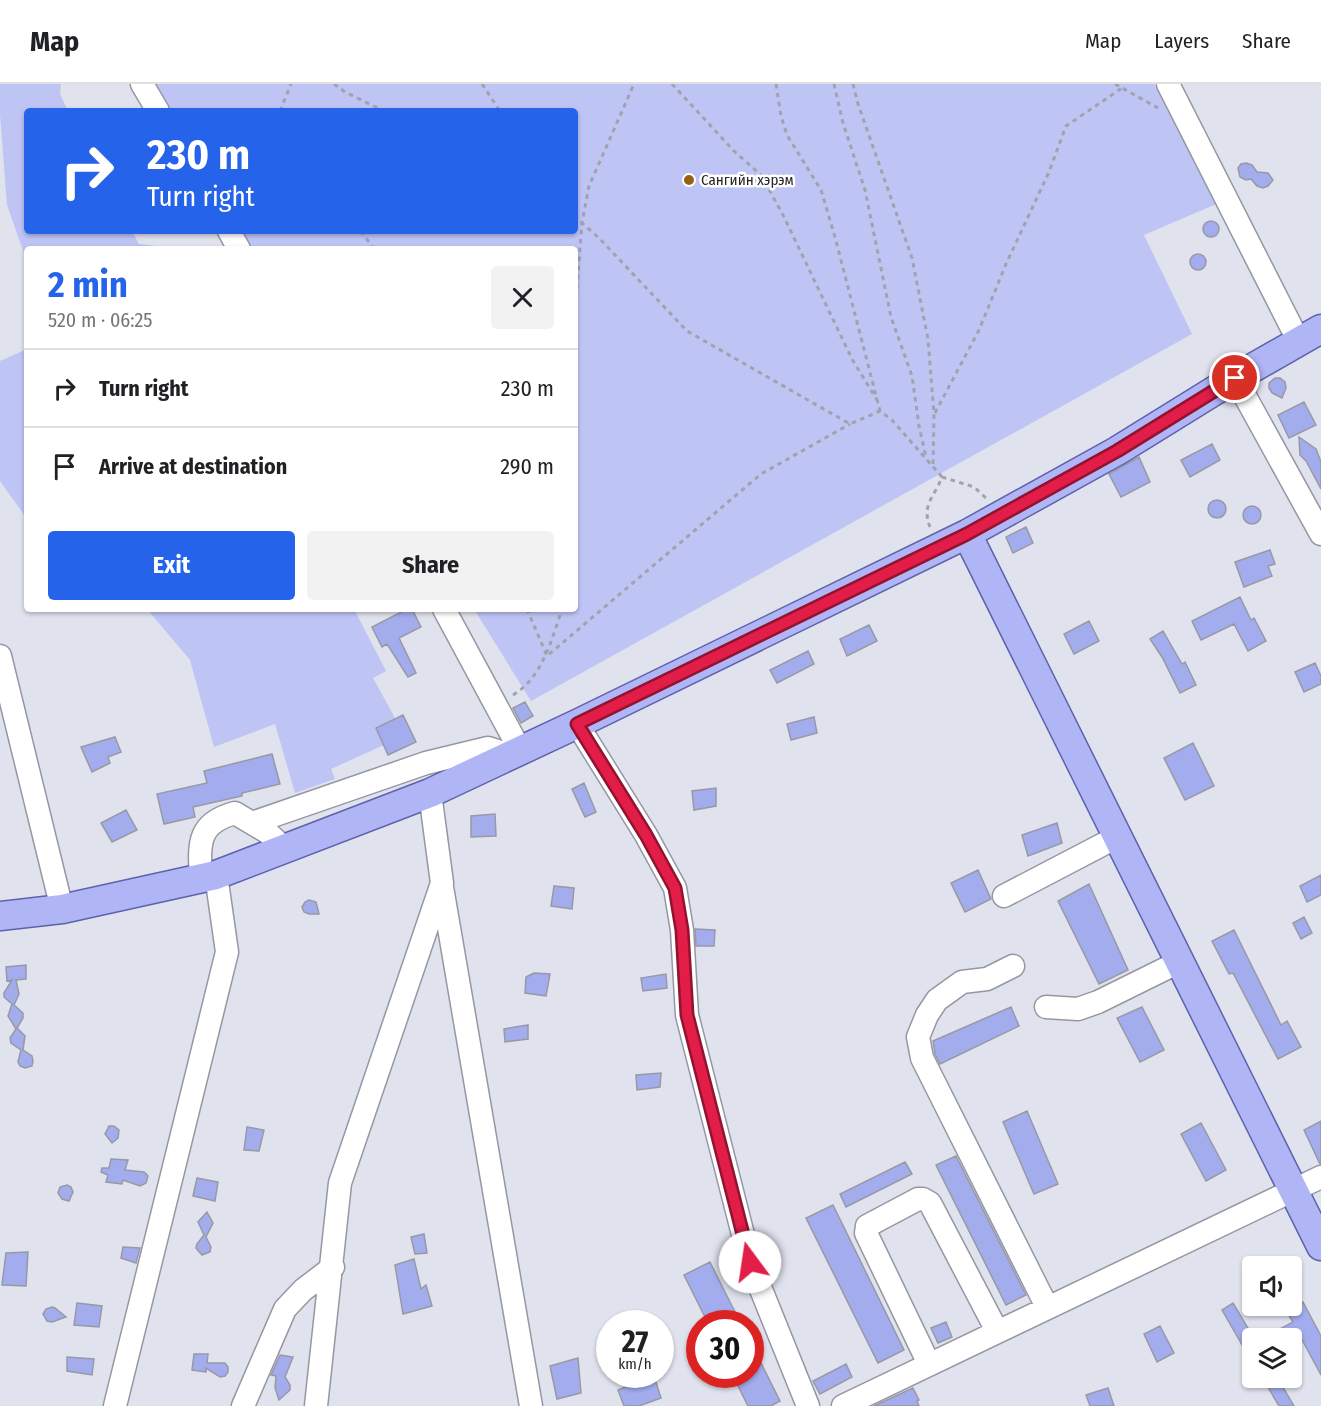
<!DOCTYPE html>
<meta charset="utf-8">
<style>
:root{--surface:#fff;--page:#f2f2f2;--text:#202124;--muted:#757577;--line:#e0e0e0;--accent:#2563eb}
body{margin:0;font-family:"Fira Sans Condensed",sans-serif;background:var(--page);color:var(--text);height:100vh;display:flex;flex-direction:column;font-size:22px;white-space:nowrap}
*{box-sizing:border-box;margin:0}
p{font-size:20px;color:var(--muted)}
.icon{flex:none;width:33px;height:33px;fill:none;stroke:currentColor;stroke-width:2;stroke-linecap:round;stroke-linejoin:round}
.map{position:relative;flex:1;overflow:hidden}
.side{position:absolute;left:24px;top:162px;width:554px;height:366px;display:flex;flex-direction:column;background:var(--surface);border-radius:6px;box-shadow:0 2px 4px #0004}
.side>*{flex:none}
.banner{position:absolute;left:24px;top:24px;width:554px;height:126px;border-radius:6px;box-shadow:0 2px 4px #0004;background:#2563eb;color:#fff;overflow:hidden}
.tools{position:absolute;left:1242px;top:1172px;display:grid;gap:12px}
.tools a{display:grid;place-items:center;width:60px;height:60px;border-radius:6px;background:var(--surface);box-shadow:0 2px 4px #0004;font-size:30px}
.speed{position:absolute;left:596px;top:1226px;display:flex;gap:12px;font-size:30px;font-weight:700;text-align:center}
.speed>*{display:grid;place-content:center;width:78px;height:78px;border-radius:50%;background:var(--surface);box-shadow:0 2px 4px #0004;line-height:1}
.speed small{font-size:15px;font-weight:400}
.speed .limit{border:9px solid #d22;background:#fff;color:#111}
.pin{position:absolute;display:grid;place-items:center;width:51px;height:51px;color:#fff;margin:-26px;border:3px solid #fff;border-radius:50%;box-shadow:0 2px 6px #0007}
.me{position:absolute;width:66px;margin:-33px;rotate:346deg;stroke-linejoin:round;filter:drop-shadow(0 0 4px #0008)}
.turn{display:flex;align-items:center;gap:21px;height:126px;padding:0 24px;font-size:27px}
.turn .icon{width:78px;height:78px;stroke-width:2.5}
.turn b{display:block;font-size:42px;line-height:51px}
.round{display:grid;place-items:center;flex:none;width:63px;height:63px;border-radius:6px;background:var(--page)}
.summary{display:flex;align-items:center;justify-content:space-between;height:102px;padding:0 24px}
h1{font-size:36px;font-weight:700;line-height:45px;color:var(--accent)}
.primary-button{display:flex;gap:12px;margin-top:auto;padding:12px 24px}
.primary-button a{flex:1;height:69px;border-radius:6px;background:var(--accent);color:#fff;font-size:24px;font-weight:700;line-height:69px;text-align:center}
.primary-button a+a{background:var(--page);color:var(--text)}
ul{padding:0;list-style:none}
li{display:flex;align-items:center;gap:18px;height:78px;padding:0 24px;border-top:2px solid var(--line)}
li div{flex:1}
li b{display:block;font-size:22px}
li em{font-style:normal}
header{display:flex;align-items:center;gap:36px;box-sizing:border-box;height:84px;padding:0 30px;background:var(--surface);border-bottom:2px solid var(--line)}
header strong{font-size:28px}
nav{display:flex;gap:33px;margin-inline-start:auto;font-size:21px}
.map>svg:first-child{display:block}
</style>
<header>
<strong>Map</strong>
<nav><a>Map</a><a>Layers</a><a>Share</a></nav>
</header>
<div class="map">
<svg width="1321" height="1322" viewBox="0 0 1321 1322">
<rect width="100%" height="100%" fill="#e0e2ee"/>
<!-- green -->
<path fill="#bec5f5" d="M0 0H61L60 10 68 27H27V147H132L139 160 182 165H27V178L7 121 0 31Z
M150 0H1154L1221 118 1144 151 1192 250 531 617 474 525H574V165H252L240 147H574V27H166Z
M27 265V435L0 397V277Z
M147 525H354L386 587 373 594 395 634 376 644 384 661 331 685 335 695 295 709 275 640 214 663 190 576Z"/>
<!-- building -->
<path fill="#a3aced" stroke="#9799a4" stroke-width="1.5" d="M1246 79 1252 81 1257 88 1268 89 1273 96 1268 102 1263 104 1257 102 1251 95 1246 96 1240 93 1238 84 1241 80Z
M1203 145a8 8 0 1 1 16 0a8 8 0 1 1-16 0Z
M1190 178a8 8 0 1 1 16 0a8 8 0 1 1-16 0Z
M1275 294H1280L1285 298 1286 304 1282 314 1272 309 1269 304V299Z
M1304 318 1316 341 1289 354 1278 331Z
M1299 353 1316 365 1321 378V405L1306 377 1300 371Z
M1212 360 1220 376 1190 393 1181 376Z
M1139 373 1150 398 1121 413 1109 390Z
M1208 425a9 9 0 1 1 18 0a9 9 0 1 1-18 0Z
M1243 431a9 9 0 1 1 18 0a9 9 0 1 1-18 0Z
M1026 443 1033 459 1013 469 1006 453Z
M1270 466 1275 480 1268 482 1272 492 1244 503 1235 478Z
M1240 513 1251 536 1254 534 1266 557 1248 567 1234 540 1201 556 1192 537Z
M407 525H412L421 543 399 554 416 589 408 593 387 560 382 563 372 543Z
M1089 537 1099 557 1074 570 1064 550Z
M869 541 877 557 847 572 840 555Z
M1163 547 1182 580 1185 578 1196 601 1180 609 1162 573 1150 555Z
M808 567 814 580 777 599 770 586Z
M1315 579 1321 592V600L1304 608 1295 588Z
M525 618 533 632 521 639 513 624Z
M403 631 416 658 388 671 376 644Z
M814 633 817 649 791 656 787 640Z
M115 653 121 668 108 673 110 679 92 688 81 663Z
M1193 659 1214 702 1185 716 1164 674Z
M272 670 280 700 242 709V712L193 723 195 733 164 740 157 710 207 699 204 687Z
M584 699 596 728 585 733 572 705Z
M716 704V722L694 726 692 707Z
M126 726 137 746 112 758 101 739Z
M495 730 496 752 471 753V732Z
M1057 739 1062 759 1028 772 1022 751Z
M978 786 991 815 965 828 951 799Z
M1321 791V811L1307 818 1300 802Z
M1089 800 1128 886 1099 900 1058 817Z
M554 802 574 804 572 825 551 822Z
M309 816 316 818 319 830H309L304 828 302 823 305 818Z
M1304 833 1312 849 1301 855 1293 839Z
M695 845 715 846 714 862H696Z
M1234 846 1281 941 1287 937 1301 963 1278 975 1233 889 1229 890 1212 857Z
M26 881V895L16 896 19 910 14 921 23 929V934L17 944 25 952 23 966 32 972 33 977 32 982 25 984 20 982 18 978 21 966 11 959 10 954 16 945 8 932 12 920 4 913V909L12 896 7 897 6 883Z
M534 889 550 890 546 912 525 909 526 893Z
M666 890 667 904 643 907 641 894Z
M1011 923 1019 942 940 980 935 970 933 957Z
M1142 923 1164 966 1140 978 1117 934Z
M528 941V955L505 958 504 945Z
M661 989 660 1003 637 1006 636 991Z
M1027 1027 1058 1100 1034 1110 1003 1038Z
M1321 1037V1080H1320L1304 1046Z
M1201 1039 1226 1086 1206 1097 1181 1050Z
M109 1042H114L119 1046 118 1054 112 1059 105 1050Z
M247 1043 264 1046 259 1067 244 1066Z
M956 1072 1026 1211 1006 1221 936 1081Z
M111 1075 128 1076 125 1086 144 1088 148 1092 146 1099 140 1102 123 1096 122 1100 106 1098 108 1091 101 1088 102 1084H109Z
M905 1078 912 1090 846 1123 840 1110Z
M197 1094 218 1098 215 1117 193 1112Z
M67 1101 71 1103 73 1108 69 1117 62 1115 58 1109 60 1103Z
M833 1121 904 1266 878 1279 806 1134Z
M207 1128 213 1139 206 1153 211 1163 210 1168 202 1171 196 1164 197 1160 204 1151 198 1138Z
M424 1150 427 1169 415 1170 411 1153Z
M123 1163 140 1164 136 1179 121 1174Z
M28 1168 26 1202 2 1201 6 1169Z
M414 1175 421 1205 426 1201 432 1222 403 1230 395 1181Z
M710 1178 732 1222 741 1239H708L684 1191Z
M1303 1218 1321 1252V1291L1301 1254 1292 1260V1254H1263L1293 1238 1286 1227Z
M77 1219 102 1222 99 1243 74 1241Z
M1233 1219 1252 1251V1278L1222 1226Z
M52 1223 55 1224 66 1233 52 1238 47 1237 43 1230 46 1225Z
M946 1238 952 1253 938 1259 931 1244Z
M1160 1242 1174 1269 1157 1278 1144 1250Z
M750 1257 780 1317 771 1322H748L732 1290H750Z
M194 1270H208L207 1279H225L228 1283V1288L225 1292 220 1293 206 1284V1288L192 1286Z
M280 1271 293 1273 285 1293 290 1301V1306L279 1316 275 1304 276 1292 271 1291Z
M67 1273 94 1275 92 1291 67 1287Z
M578 1274 581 1309 557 1315 550 1282Z
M846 1280 852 1293 820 1310 813 1297Z
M654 1292 661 1314 639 1322H624L618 1306Z
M1262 1293H1277L1294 1322H1279Z
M913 1304 919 1316 917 1317 919 1322H874Z
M1108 1304 1114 1322H1090L1086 1311Z"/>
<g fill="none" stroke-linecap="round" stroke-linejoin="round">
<defs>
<path id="minor" d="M142 0 158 27
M1168 0 1299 258
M229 147 239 165
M1235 294 1321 450
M444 525 520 666
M0 572 62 825
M577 640 646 751 675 804 682 846 687 931 750 1178 808 1322
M252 739 426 679 488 664 510 671
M201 795C199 760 197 739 235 729L267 748 284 764
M442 803 531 1322
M1004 812 1117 753
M1013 882 987 895 962 898 937 916 927 931 918 953 922 974 1047 1223
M1046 923 1078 925 1098 918 1179 878
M929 1280 866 1149 867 1142 918 1115H923L930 1119 997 1247
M115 1322 227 868 216 791
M243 1322 285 1225 303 1206 333 1183
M316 1322 340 1099 442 799 430 709
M843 1322 1321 1093"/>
<path id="major" d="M967 450 1321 1162
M0 832 62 825 216 791 430 709 577 640 967 450 1117 367 1235 294 1321 245"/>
</defs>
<!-- minor casing -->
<use href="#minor" stroke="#9597a2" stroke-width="25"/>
<!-- major casing -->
<use href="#major" stroke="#5d62ab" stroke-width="31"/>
<!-- path -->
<path stroke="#a1a2ab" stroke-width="3" stroke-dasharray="4.5 4.5" stroke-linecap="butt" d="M334 0 345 8 384 27
M482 0 500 27
M672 0 734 67 761 91 783 131 852 275 877 316
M776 0 781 32 787 51 821 106 835 153 880 327
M834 0 843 39 865 106 891 233 912 292 919 342 926 373
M853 0 858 20 912 174 928 255 934 330 933 381
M1115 0 1158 24
M280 27 291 0
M574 132 599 154 687 247 850 340 880 327 892 336 942 393C935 412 921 421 930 443
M361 147 374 165
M574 240 582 139 589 102 634 0
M935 329 979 246 1006 180 1049 88 1066 42 1122 4
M942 393 974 403 986 414
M527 525 547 572 761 390 850 340
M513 611C542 594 552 555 562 525"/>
<!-- minor -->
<use href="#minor" stroke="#fff" stroke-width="22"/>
<!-- major -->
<use href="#major" stroke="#b0b5f6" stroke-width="28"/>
</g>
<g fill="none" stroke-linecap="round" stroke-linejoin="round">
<defs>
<path id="route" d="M750 1178 687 931 682 846 675 804 646 751 577 640 967 450 1117 367 1235 294"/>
</defs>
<!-- route casing -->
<use href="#route" stroke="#92132f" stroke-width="15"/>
<!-- route -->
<use href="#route" stroke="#e11d48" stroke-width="10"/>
</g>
<!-- markers -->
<circle fill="#976019" stroke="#fff" stroke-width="2" cx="689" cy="96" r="6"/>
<g text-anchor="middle" stroke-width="5" stroke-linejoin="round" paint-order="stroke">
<!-- poi labels -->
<g font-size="15" fill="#25262a" stroke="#fff" text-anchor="start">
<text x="701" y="101">Сангийн хэрэм</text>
</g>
</g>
</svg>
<div class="tools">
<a><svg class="icon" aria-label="sound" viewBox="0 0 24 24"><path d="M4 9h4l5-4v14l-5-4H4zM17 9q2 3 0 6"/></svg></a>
<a><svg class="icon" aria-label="layers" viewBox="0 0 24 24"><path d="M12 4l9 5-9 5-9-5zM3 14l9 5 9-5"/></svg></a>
</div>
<div class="speed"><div>27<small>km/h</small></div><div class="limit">30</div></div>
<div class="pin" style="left:1235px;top:294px;background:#d93025"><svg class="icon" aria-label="arrive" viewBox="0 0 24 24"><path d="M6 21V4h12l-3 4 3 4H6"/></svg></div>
<svg class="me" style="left:750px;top:1178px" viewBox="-20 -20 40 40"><circle r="19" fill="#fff"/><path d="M0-13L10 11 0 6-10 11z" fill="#e11d48"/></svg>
<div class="banner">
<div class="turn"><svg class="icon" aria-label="right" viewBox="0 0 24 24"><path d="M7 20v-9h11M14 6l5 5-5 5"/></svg><div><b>230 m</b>Turn right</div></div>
</div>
<section class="side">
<div class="summary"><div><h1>2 min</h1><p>520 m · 06:25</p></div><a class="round"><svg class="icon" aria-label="close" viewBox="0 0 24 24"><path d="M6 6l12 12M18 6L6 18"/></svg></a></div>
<ul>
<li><svg class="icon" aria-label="right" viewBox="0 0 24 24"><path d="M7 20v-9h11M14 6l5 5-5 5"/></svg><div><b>Turn right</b></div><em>230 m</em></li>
<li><svg class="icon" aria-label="arrive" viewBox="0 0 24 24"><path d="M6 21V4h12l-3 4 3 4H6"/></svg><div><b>Arrive at destination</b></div><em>290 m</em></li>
</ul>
<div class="primary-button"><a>Exit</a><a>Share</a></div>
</section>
</div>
